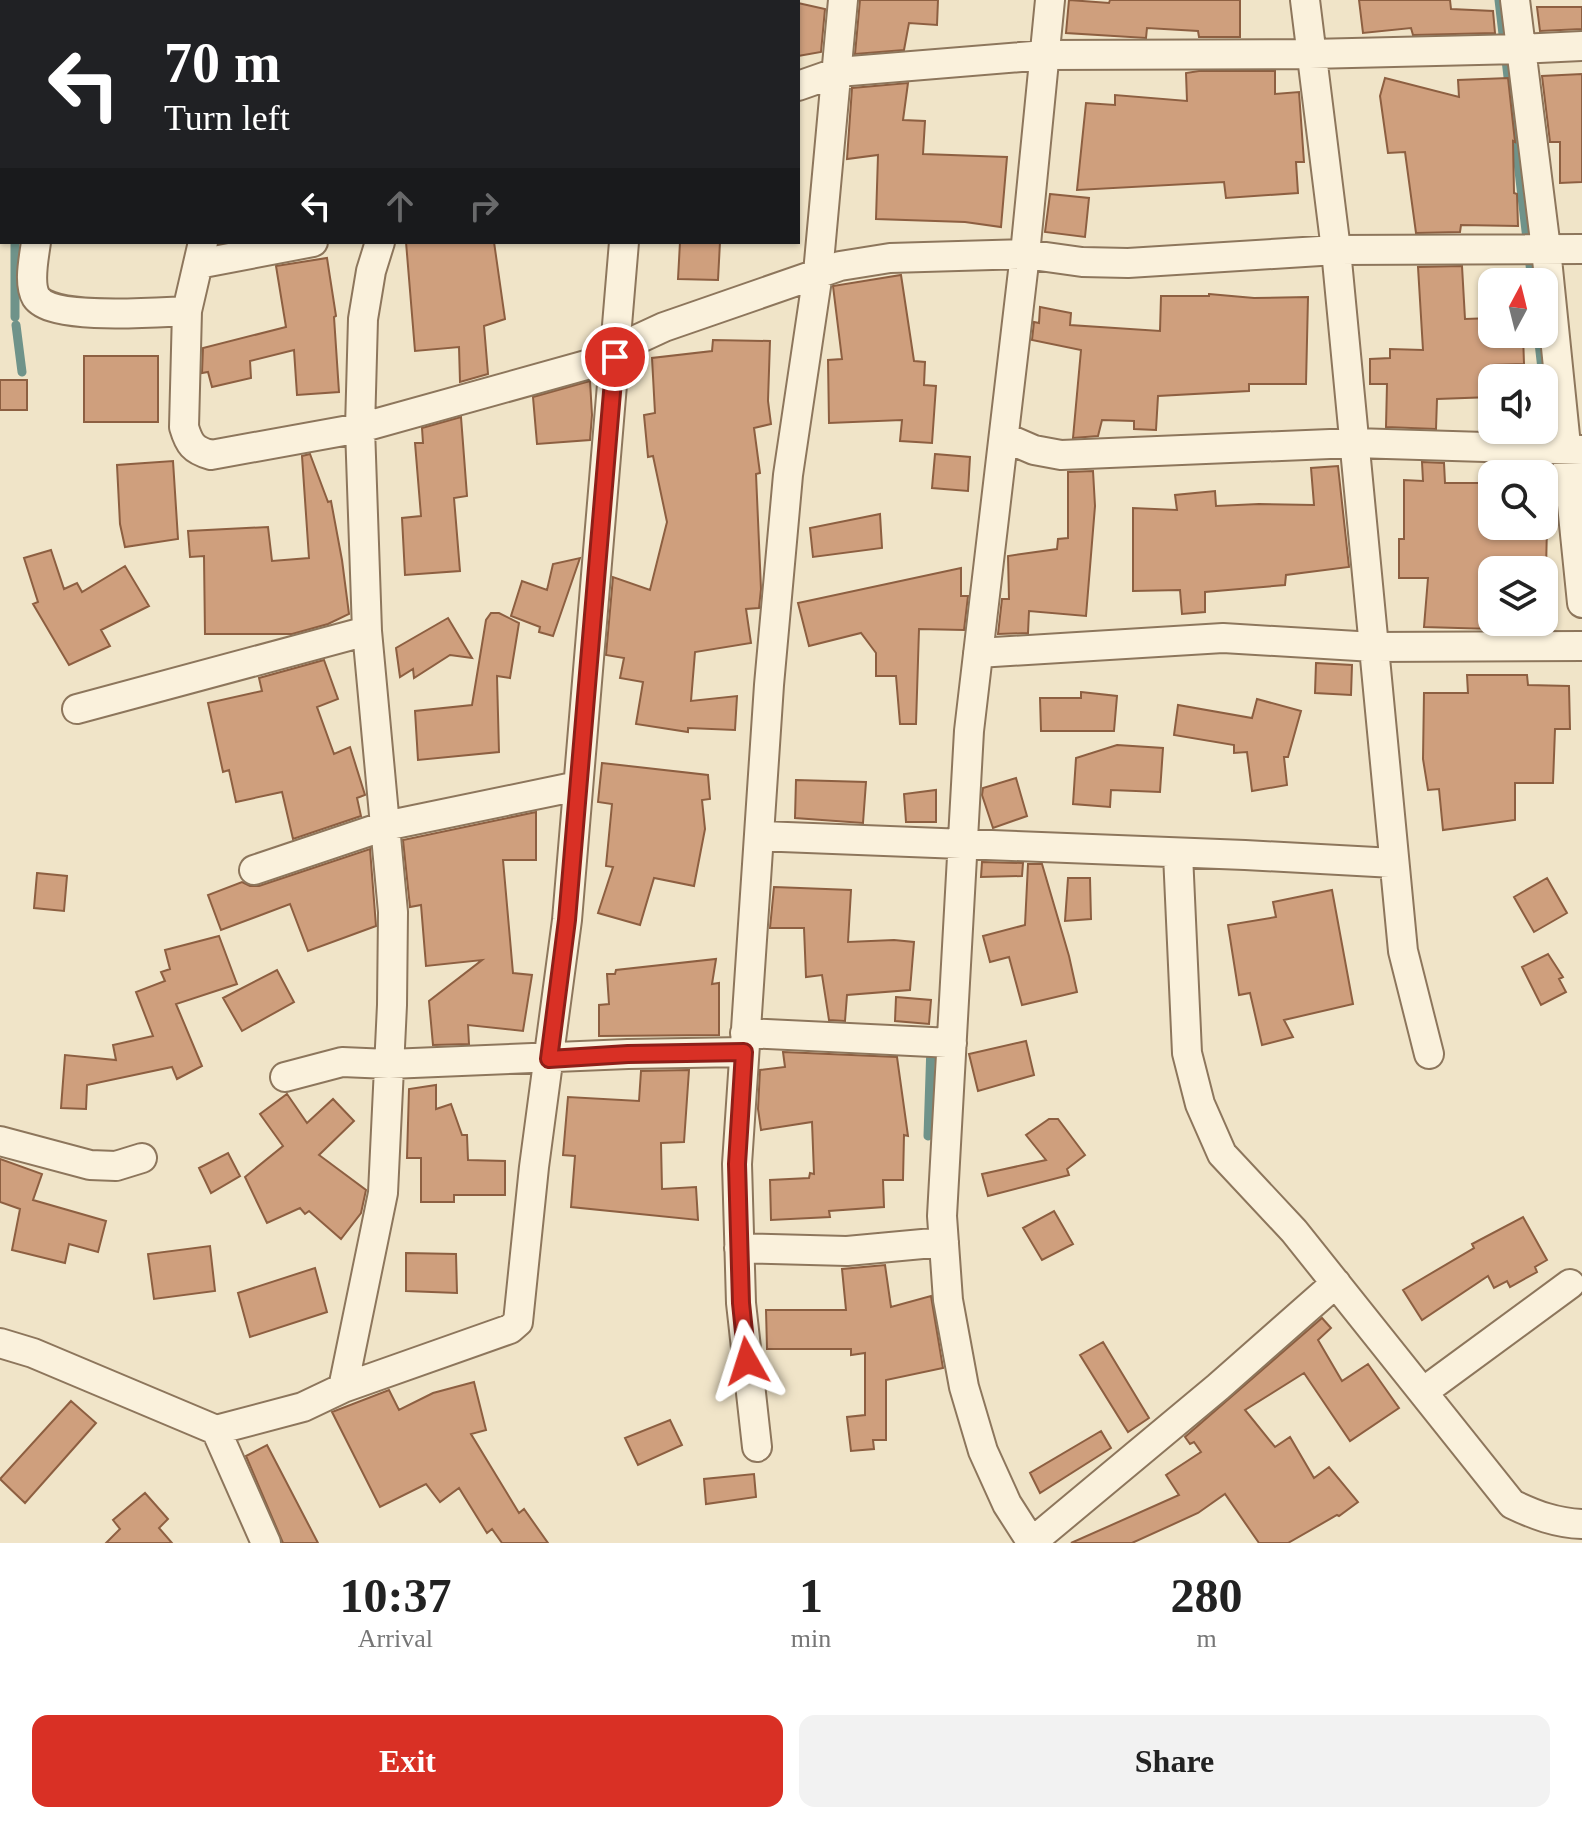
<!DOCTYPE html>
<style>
:root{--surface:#fff;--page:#f2f2f2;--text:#222;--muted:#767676;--accent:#d93025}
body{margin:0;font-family:Georgia,serif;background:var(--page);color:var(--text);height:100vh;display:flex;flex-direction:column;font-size:30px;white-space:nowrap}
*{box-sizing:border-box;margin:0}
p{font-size:26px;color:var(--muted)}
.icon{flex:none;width:44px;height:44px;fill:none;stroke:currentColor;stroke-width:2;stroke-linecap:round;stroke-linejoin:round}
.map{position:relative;height:1543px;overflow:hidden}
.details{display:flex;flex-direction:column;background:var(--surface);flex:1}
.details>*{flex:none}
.banner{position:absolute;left:0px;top:0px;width:800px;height:244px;box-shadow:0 2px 6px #0004;background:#202124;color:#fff;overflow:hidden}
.needle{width:52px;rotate:7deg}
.buttons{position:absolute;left:1478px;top:268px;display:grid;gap:16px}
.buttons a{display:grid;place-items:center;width:80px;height:80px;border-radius:16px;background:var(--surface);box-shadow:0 2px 6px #0004;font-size:40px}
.pin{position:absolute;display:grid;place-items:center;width:68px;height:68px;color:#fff;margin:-34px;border:4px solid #fff;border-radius:50%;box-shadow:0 2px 8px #0007}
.me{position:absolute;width:88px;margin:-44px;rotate:354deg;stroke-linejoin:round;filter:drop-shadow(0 0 6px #0008)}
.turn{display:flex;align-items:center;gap:28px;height:168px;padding:0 32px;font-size:36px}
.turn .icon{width:104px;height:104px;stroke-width:2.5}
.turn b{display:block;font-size:56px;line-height:68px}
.lanes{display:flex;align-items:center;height:76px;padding:0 32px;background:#0003;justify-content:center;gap:40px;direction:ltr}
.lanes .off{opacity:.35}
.eta{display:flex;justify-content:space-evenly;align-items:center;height:136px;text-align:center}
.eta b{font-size:48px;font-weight:700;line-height:56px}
.button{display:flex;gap:16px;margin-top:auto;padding:16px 32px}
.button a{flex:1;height:92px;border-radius:16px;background:var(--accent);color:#fff;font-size:32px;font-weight:700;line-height:92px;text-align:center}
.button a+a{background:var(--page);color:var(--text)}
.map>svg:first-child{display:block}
</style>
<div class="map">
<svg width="1582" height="1543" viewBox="0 0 1582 1543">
<rect width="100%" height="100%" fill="#f0e4c8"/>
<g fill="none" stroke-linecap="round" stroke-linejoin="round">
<!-- stream -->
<path stroke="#6f938a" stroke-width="9" d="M1499 0 1532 282
M15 242V317
M16 325 22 372
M1538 334 1543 378
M1544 387 1549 431
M928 1136 931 1045"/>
</g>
<!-- building -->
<path fill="#cf9f7d" stroke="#8d5f41" stroke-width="2" d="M860 0H938L937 25 909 23 904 50 855 54Z
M1069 0 1109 3 1110 0H1240V37H1199L1198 31 1147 28 1146 38 1066 33Z
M1359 0H1450L1451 9 1493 11 1495 33 1413 35 1411 28 1363 33Z
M798 3 825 9 821 52 798 56Z
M1537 7H1582V29L1540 31Z
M1199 71H1275V94L1299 92 1304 162H1296L1298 193 1226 198 1224 182 1077 190 1086 103 1115 105V95L1187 101 1186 73Z
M1582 74V182L1560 183V142H1550L1542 76Z
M1385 78 1459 97 1458 80 1508 78 1515 142 1513 141 1514 193 1517 194 1518 226 1461 225 1460 232 1416 233 1405 152 1388 153 1380 96Z
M908 83 903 120 925 121 923 154 1007 157 1001 227 965 222 876 219 878 155 847 159 852 88Z
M1050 194 1089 198 1085 237 1045 232Z
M406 242H494L505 319 484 326 488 374 460 382 459 347 415 351Z
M680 242H720L718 280 678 279Z
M327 258 336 316 334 317 339 392 297 395 294 350 250 361 251 378 212 387 208 372 202 373 203 348 286 327 276 266Z
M1462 266 1465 319 1492 318V334H1523L1524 364 1492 365V397L1437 399 1436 429 1386 427 1387 384H1370V359L1390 358V349L1423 350 1418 267Z
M901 275 914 361 925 362 924 385 936 386 932 443 900 441 902 420 829 423 828 360 842 359 833 286Z
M1209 294 1254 298 1308 297 1306 384H1249V391L1158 396 1156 430 1134 429V421L1102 420 1098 436 1073 438 1081 350 1032 340 1034 322 1039 323 1040 307 1071 313 1070 325 1160 331 1161 296H1209Z
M713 340 770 341 768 401 771 424 754 428 760 473 756 474 761 589 759 608 746 609 751 643 695 652 691 701 737 696 735 730 688 728V732L636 724 643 682 620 678 624 658 606 655 613 577 650 590 667 522 653 456 648 457 644 415 655 413 652 358 712 351Z
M84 356H158V422H84Z
M0 380H27V410H0Z
M590 381 592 415 590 440 537 444 533 397Z
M461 417 467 496 454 498 460 571 405 575 402 518 421 516 415 443H423L422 428Z
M310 454 328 502 331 501 342 560 349 614 328 624 292 634H205L204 556 190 557 188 531 268 527 272 561 309 558 302 456Z
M935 454 970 457 968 491 932 488Z
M173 461 178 539 125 547 120 524 117 465Z
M1422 462 1444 463 1445 483H1492V526H1547L1546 570H1492V629L1424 627 1428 578H1399V539H1404V480L1423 481Z
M1338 466 1349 567 1286 575 1285 585 1205 592V612L1182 614 1180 590 1133 591V508L1177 510 1175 495 1215 491 1216 506 1259 504 1314 505 1311 468Z
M1093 471 1095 506 1086 616 1029 611 1028 633 998 634 1002 599H1009L1008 556 1057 549 1058 539 1068 538V472Z
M880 514 882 548 813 557 810 528Z
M51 550 64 589 77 583 82 592 125 566 149 606 101 630 110 646 69 665 33 604 38 602 24 558Z
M580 558 553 636 539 632 540 627 511 616 522 581 547 590 553 564Z
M961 568V596H968L964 630 919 629 916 724H900L896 676H876V653L861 633 809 646 798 603Z
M491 613H499L519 623 510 678 497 676 499 752 418 760 415 711 472 705 486 620Z
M448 618 472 658 450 655 414 678 413 669 400 677 396 648Z
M324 660 338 699 317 707 334 754 350 747 365 795 357 798 361 816 293 839 282 792 236 802 229 770 223 772 208 703 262 691 259 678Z
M1316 663 1352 665 1351 695 1315 693Z
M1467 675H1527L1528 685 1569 686 1570 729H1555L1553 783H1515V820L1443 830 1439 789 1428 790 1423 759 1424 693H1468Z
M1081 692 1117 696 1114 731H1041L1040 698H1081Z
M1257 699 1301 711 1288 757H1284L1287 785 1252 791 1247 752 1234 753V745L1174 735 1178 705 1252 718Z
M1117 745 1163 748 1160 792 1111 790 1110 807 1073 804 1076 758Z
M602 763 708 775 710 799 702 800 705 829 694 886 654 878 640 925 598 913 613 867 606 866 612 804 598 802Z
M1016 778 1027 816 993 828 982 795 983 788Z
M796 780 866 782 863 823 795 818Z
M936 790V822H906L904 794Z
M536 812V860H503L513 973 532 975 523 1031 468 1025 469 1044 433 1045 429 1001 482 960 426 966 421 905 410 907 403 840Z
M370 849 376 926 308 951 290 904 221 930 208 895 242 882 250 886H259Z
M982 862 1023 863 1022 876 981 877Z
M1028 864H1042L1069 956 1077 992 1022 1005 1009 957 990 962 983 936 1025 925Z
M37 873 67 876 64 911 34 908Z
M1068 878H1090L1091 919 1065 921Z
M1547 878 1567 913 1534 932 1514 897Z
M774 887 851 890 848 942 894 940 914 942 910 990 847 995 845 1021 829 1020 822 975 806 977 804 928H770Z
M1332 890 1353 1004 1284 1020 1293 1037 1262 1045 1250 993 1239 995 1228 925 1276 917 1273 902Z
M219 936 237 984 176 1004 202 1066 177 1079 172 1067 87 1085 86 1109 61 1108 65 1055 116 1060 113 1045 153 1036 136 992 165 981 161 972 170 969 165 950Z
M1548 954 1563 977 1559 979 1566 992 1541 1005 1522 967Z
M716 959 712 984 719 983V1035L599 1036V1005L609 1004 607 974H615L616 970Z
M277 970 294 1002 242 1031 223 998Z
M896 997 931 1000 929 1024 895 1021Z
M1026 1041 1034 1075 978 1091 969 1054Z
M783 1052 897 1057 908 1136 904 1135 903 1180H883L884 1207 829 1211 830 1217 771 1220 770 1180 809 1178 810 1173 814 1174 812 1122 761 1130 758 1109 760 1070 785 1067Z
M689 1070 684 1142 661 1143 662 1189 696 1187 698 1220 571 1207 575 1156 563 1155 568 1097 639 1101 641 1071Z
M436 1085V1109L451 1104 462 1135H467L468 1160 505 1161V1195H454V1202H421V1158H407L409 1089Z
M287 1094 307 1123 333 1099 354 1121 319 1155 366 1190 361 1213 341 1239 309 1211 305 1214 300 1208 267 1223 245 1177 283 1146 260 1114Z
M1049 1119H1058L1085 1155 1067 1169 1069 1175 988 1196 982 1174 1046 1160 1026 1135Z
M228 1153 240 1176 211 1193 199 1168Z
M0 1159 42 1174 33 1200 106 1221 98 1252 69 1244 65 1263 12 1250 20 1209 0 1202Z
M1054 1211 1073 1244 1042 1260 1023 1228Z
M1523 1217 1547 1260 1535 1267 1537 1272 1510 1287 1507 1281 1494 1288 1488 1276 1422 1320 1403 1290 1474 1248 1472 1244Z
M210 1246 215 1291 154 1299 148 1254Z
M406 1253 456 1254 457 1293 406 1291Z
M885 1265 891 1307 931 1296 943 1368 886 1380V1440H873L874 1449 851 1451 847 1417 865 1415V1353L851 1355V1349H767L766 1310H846L842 1269Z
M315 1268 327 1312 250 1337 238 1293Z
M1322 1318 1331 1328 1318 1340 1342 1381 1368 1364 1399 1408 1350 1441 1304 1373 1245 1410 1275 1447 1290 1437 1314 1478 1329 1467 1358 1502 1339 1516 1337 1515 1288 1543H1259L1225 1494 1198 1513 1132 1543H1071L1179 1495 1166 1475 1201 1452 1194 1442 1190 1444 1185 1437Z
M1103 1342 1149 1418 1128 1432 1080 1355Z
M474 1382 486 1430 471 1434 519 1513 524 1509 548 1543H502L492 1529 487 1533 459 1488 440 1502 426 1484 380 1507 332 1412 389 1390 399 1410 433 1393Z
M71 1401 96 1423 25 1503 0 1479Z
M670 1420 682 1445 638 1465 625 1438Z
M1101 1431 1111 1448 1040 1493 1030 1473Z
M267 1445 318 1543H283L246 1456Z
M754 1474 756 1497 706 1504 704 1479Z
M145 1493 168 1519 159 1528 172 1543H106L120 1529 113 1520Z"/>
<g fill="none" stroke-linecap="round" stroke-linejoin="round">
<defs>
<path id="street" d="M1305 0 1336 250 1403 951 1429 1054
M1515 0 1546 249 1582 603
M57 2 58 0
M237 2V0
M420 2V0
M441 2 447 0
M603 2 604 0
M798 86 838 72 1045 55 1310 54 1520 49 1582 46
M0 173H2
M36 242C34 258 28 283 36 297 52 321 158 312 187 311
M203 242 187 311 184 427C189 444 193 450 211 455L360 428 615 357 638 339 664 327 840 266 890 258 1025 254 1082 262 1128 263 1336 250 1582 249
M198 264 313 242
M1004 437 1034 450 1061 455 1354 443 1582 450
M978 653 1223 638 1374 647 1582 646
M77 709 367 631
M759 836 1245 855 1394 863
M1178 854 1187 1053 1200 1104 1222 1154 1294 1231 1512 1504C1535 1515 1556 1523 1582 1524
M254 870 385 826 578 786
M745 1033 952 1043
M285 1077 342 1062 389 1064 628 1054 744 1052
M0 1141 90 1165 116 1166 142 1158
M739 1248 847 1251 944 1242
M0 1343 33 1353 216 1430 303 1407 343 1388 510 1329 518 1322 534 1167 567 920 624 242
M343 1388 383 1193 392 1005 393 912 367 631 360 428 363 319 371 271 380 242
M1423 1392 1570 1284
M216 1430 266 1543
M757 1447 741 1303 737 1164 769 685 788 475 818 273 843 0
M1032 1542 1218 1387 1336 1283
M1032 1543 1007 1504 983 1451 964 1387 948 1300 942 1216 969 731 1025 254 1050 0"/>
</defs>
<!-- street casing -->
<use href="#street" stroke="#8d765c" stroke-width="32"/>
<!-- street -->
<use href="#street" stroke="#faf1dc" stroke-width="28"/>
</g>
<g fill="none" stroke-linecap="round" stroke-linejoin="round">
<defs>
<path id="route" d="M615 357 567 920 549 1059 628 1054 744 1052 737 1164 741 1303 747 1361"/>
</defs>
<!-- route casing -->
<use href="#route" stroke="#8d1f18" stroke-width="20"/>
<!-- route -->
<use href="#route" stroke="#d93025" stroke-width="14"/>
</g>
</svg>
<div class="buttons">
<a><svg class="needle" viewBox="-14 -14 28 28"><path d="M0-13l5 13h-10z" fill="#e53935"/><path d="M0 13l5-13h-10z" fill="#767676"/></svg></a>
<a><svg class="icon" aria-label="sound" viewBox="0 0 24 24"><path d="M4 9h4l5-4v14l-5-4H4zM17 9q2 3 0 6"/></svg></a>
<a><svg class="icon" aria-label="search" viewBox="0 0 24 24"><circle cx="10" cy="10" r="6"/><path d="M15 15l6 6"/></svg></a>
<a><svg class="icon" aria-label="layers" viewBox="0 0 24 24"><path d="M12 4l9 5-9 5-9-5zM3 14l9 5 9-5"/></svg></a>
</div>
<div class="pin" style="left:615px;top:357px;background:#d93025"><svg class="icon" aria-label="arrive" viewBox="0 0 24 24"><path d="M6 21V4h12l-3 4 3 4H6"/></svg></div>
<svg class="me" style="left:747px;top:1361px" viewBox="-20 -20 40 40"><path d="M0-17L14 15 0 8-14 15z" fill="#d93025" stroke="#fff" stroke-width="4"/></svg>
<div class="banner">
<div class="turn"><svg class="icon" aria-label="left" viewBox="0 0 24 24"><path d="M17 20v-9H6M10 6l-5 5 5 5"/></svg><div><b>70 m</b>Turn left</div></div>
<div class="lanes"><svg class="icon" aria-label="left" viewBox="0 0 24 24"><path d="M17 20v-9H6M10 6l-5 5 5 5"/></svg><svg class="icon off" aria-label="ahead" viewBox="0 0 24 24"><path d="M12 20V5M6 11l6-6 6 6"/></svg><svg class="icon off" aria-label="right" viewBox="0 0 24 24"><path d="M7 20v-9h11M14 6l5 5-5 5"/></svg></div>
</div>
</div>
<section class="details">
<div class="eta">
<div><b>10:37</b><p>Arrival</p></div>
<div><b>1</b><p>min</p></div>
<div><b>280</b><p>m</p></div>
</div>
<div class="button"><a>Exit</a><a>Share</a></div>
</section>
